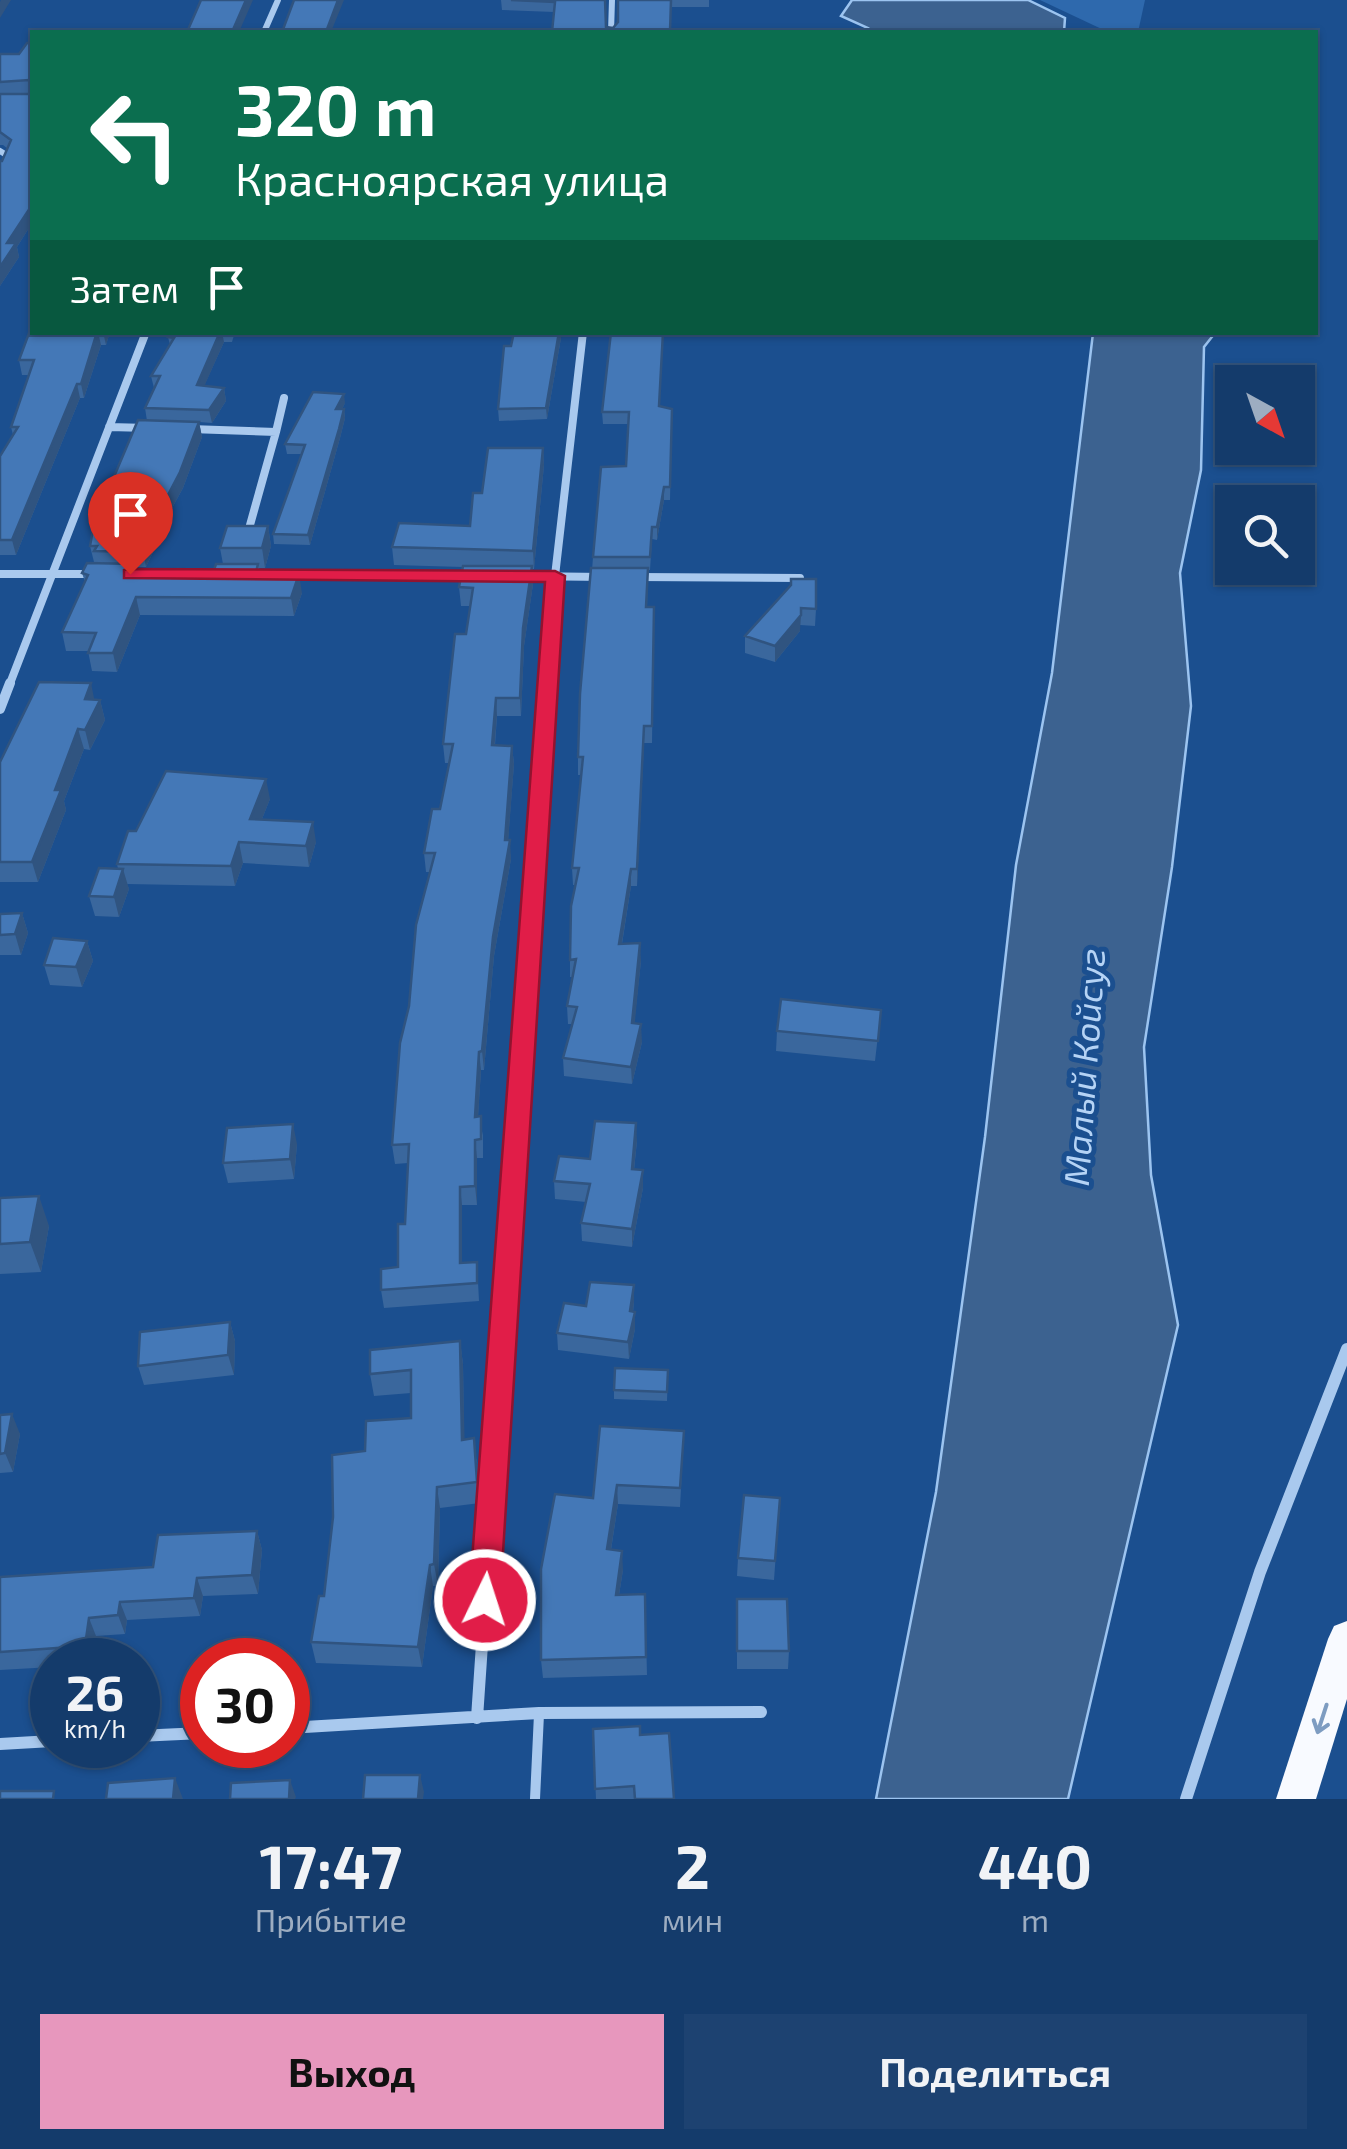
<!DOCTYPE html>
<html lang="ru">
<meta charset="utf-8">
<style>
:root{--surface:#143b6b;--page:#1d4271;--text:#f1f3f6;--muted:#9dadc1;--line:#33557e;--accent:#e797bd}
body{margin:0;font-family:"Exo 2",sans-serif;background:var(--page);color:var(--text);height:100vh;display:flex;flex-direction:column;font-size:38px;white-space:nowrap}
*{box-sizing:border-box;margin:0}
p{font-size:32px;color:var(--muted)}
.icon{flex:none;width:55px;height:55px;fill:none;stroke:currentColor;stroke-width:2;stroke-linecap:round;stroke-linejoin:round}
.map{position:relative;height:1799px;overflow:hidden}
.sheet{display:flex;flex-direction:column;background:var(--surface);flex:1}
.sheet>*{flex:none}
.guide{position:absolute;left:30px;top:30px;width:1288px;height:305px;border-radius:0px;box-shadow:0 2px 8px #0004,0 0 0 2px var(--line);background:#0b6e4f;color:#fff;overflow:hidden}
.needle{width:65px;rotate:140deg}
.fabs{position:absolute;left:1215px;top:365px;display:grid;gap:20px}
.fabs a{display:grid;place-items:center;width:100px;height:100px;border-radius:0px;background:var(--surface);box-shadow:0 2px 8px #0004,0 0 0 2px var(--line);font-size:50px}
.speed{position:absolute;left:30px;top:1638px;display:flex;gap:20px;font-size:50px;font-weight:700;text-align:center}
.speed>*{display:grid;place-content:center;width:130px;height:130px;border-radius:50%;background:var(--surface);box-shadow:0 2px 8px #0004,0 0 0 2px var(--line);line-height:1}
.speed small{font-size:25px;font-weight:400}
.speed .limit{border:15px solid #d22;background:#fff;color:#111}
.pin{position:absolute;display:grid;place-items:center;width:85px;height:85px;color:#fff;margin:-102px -42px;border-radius:50% 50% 50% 0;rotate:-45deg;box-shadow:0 0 10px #0007}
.pin .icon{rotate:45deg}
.me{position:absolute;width:110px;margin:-55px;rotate:4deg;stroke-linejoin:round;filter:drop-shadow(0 0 8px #0008)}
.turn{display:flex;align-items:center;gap:35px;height:210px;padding:0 40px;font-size:45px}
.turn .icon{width:130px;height:130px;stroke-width:2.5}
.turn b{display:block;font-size:70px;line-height:85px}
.then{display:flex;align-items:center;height:95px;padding:0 40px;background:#0003;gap:20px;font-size:38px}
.eta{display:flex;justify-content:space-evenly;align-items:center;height:170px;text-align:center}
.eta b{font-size:60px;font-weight:700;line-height:70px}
.primary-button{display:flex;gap:20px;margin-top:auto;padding:20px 40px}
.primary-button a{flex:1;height:115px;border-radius:0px;background:var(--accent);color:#111;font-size:40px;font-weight:700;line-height:115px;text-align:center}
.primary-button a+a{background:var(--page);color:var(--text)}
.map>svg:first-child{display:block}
</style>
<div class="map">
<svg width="1347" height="1799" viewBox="0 0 1347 1799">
<rect width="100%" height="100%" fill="#1b4f8f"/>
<!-- green -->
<path fill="#2e69ad" d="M1040 0H1145L1138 32H1108Z"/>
<!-- water -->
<path fill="#3c6290" stroke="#9cc4f0" stroke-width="2.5" d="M852 0H1028L1065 18 1064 32H866L868 28 841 16Z
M1093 333H1215L1204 347 1201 470 1180 573 1191 706 1172 867 1144 1047 1151 1175 1178 1325 1068 1799H876L936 1492 985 1137 1016 865 1052 673Z"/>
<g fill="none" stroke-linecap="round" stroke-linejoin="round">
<!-- service -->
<path stroke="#a9c9ee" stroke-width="10" d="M535 1799 539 1714"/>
<!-- minor-far3 -->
<path stroke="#a9c9ee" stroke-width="6" d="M264 32 278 0
M611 32 612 0
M0 151 8 156 0 170"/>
<!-- minor-far2 -->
<path stroke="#a9c9ee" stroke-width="8" d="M109 427 148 428
M190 429 276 432 284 398
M250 525 276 432
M0 574H94
M286 575 474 576
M521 576 604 577
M636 577 800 578
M9 686 146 332
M547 686 555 576 583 332"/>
<!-- minor-far1 -->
<path stroke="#a9c9ee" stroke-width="10" d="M0 709 10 683
M514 1175 548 683"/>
<!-- minor -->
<path stroke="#a9c9ee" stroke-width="12" d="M477 1718 514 1173
M288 1728 539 1713 761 1712
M138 1736 202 1733
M0 1744 52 1741
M1186 1799 1260 1572 1347 1349"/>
<!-- trunk -->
<path fill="#f8faff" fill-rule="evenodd" d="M1347 1621V1699L1316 1799H1276L1328 1639 1334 1626Z"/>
</g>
<!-- wall -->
<path fill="#3a679d" d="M501 0H605L606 27 613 28 618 22V0H709V7H671L670 32H552L554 12 502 10Z
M32 43V223L17 247 19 257 0 286 2 161 8 149 3 145H0V54H19Z
M32 332H110L106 345H101L84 398H80L16 555H0V456L13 435 11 427 29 375H22L19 360Z
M171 332H235L232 342H224L204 386 224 388 226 401 212 423 199 422 202 437 183 488 171 510H166L152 547 153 552 146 567H136L137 572 173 573 214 570 223 564 220 548 268 526 271 546 265 568H259L260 572 302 593 294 616 140 615 117 672 92 671 88 651H66L62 632 85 582 82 573 97 563 94 562 90 546 147 421 145 408 154 388 151 376 170 345 168 337Z
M562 332 547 419 499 421 498 409 511 346Z
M345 403 342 409H344L345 418 340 438 310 545 274 544 273 534 302 454H287L285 444Z
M660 406 672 409 670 500H664L657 540 652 539 650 570H648L647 607H654L652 743H644L637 886H631L622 944 641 961 634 1023 642 1042 632 1084 564 1076 563 1058 573 1024H568L567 1006 572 977H570V960L575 885H573L572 868 581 775H578V757L593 557 626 466 628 424H603L602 412Z
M543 448 544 465 534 569H532L533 584 524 646 521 716H497L495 745 512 746 514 764 508 840 511 859 494 956 484 1070H481L478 1116 483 1135V1158H477V1205H462V1263L477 1262 479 1301 384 1308 381 1290 398 1267 405 1224 408 1163 395 1164 392 1145 409 1006 430 872H426L424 853 440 809 449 763H445L443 744 471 606H461L459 587 463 567 394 565 392 547 470 526 482 493Z
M791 585 816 609 815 626 800 625V631L775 662 745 653V636Z
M95 700H100L105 720 90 750 84 749 64 801 66 810 38 882H0V762Z
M270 799 262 819 316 842 309 867 243 863 235 886 127 884 129 889 119 917 95 916 89 896 118 869 117 864 136 831Z
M22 913 28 933 21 955H0V914Z
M87 941 93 961 82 987 50 985 44 965Z
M881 1010 875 1061 776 1051 777 1031Z
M637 1141 634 1170 643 1188 632 1247 582 1241 581 1223 586 1202 555 1199 554 1181 590 1159Z
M297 1144 294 1179 228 1183 223 1163Z
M0 1198 49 1226 41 1272 0 1274Z
M634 1302 633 1312H635V1329L629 1359 558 1350 557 1333 586 1306Z
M230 1322 235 1341 234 1375 144 1385 138 1366Z
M460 1341 463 1364 464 1440 477 1460 480 1503 440 1508 438 1586H433L422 1667 316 1663 311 1642 324 1596 333 1517 365 1451 411 1418V1393L374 1396 370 1374Z
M668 1370 667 1401 614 1399V1390Z
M0 1415 20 1434 13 1472 0 1473Z
M684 1431 680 1507 618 1504 611 1550 623 1570 619 1595 645 1594 647 1675 543 1678 541 1660 593 1498Z
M780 1498 774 1580 737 1576 738 1558Z
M257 1531 262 1550 258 1594 203 1596 200 1616 127 1620 125 1634 96 1636 93 1660H52V1667L0 1670V1577L153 1567Z
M737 1599 789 1651 788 1669H737Z
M593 1729 640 1735 674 1799H596Z"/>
<!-- shaded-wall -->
<path fill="#305480" d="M1 0H11L0 18V2Z
M246 0H253L239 32H232Z
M338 0H344L331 32H326Z
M32 205V223L17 247 19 257 0 286V267L7 243Z
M98 332 101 345 84 398 81 384Z
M103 332H110L106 345Z
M220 332H222L224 342 199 398 197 385Z
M559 332H562L547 419 546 408Z
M77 384 80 398 16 555 12 540Z
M224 388 226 401 212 423 209 410Z
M344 394 345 403 338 418 336 409Z
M344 409 345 418 340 438 310 545 308 535Z
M199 422 202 437 183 488 171 510 168 495Z
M543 448 544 465 534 569 533 551Z
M664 487V500L657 540V527Z
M163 495 166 510 152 547 153 552 146 567 143 552 146 537Z
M268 526 271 546 265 568 262 548Z
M532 566 533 584 524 646 521 716 520 698 523 628Z
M299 574 302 593 294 616 291 598Z
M136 597 140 615 117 672 113 653Z
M801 615 800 631 775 662V646Z
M91 683 95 703 85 699Z
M496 698 497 716 493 764 492 745Z
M100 700 105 720 90 750 85 730Z
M644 726V743L637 886V869Z
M78 729 84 749 64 801 66 810 38 882 32 862 55 790Z
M512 746 514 764 507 857 510 840 511 859 494 956 484 1070 482 1051 493 937 505 840Z
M266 779 270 799 254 839 250 819Z
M313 822 316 842 309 867 306 846Z
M239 842 243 863 235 886 231 866Z
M123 869 129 889 119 917 114 897Z
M631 869V886L619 961V944Z
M22 913 28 933 21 955 15 934Z
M87 941 93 961 82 987 76 967Z
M640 943 641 961 633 1041 632 1023Z
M641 1024 642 1042 632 1084 631 1067Z
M479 1052 481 1070 477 1135 475 1117Z
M636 1123 637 1141 632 1187V1169Z
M293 1124 297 1144 294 1179 290 1159Z
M475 1140 477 1158V1205L475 1186Z
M643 1170V1188L632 1247V1229Z
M460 1187 462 1205V1281L460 1263Z
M39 1196 49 1226 41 1272 30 1242Z
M634 1285V1302L631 1329 630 1311Z
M635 1312V1329L629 1359 628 1342Z
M230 1322 235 1341 234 1375 228 1355Z
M460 1341 463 1364 465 1462 462 1440Z
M12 1414 20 1434 13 1472 5 1453Z
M617 1485 618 1504 608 1568 607 1549Z
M437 1487 440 1508 438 1586 434 1564Z
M257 1531 262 1550 258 1594 252 1575Z
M622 1551 623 1570 616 1613V1595Z
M430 1565 433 1586 422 1667 418 1647Z
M197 1578 203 1596 200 1616 194 1598Z
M120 1602 127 1620 125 1634 118 1615Z
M89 1618 96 1636 93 1660H91L85 1646Z
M420 1775 424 1792 423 1799H418Z
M175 1778 183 1799H173Z
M290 1780 296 1797 295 1799H289Z"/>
<!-- building -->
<path fill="#4478b7" stroke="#305480" stroke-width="2.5" d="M201 0H246L232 32H187Z
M294 0H338L326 32H282Z
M511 0H605L606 27 613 28 618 22V0H671L670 32H552L555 2Z
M27 43H32V84L29 80 0 82V54H19Z
M32 92V205L7 243H16L0 267V161H2L11 140 0 132V94H30Z
M32 325V332H97L81 384H77L12 540H0V456L18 427H11L34 360H19Z
M171 332H220L197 385 224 388 209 410 145 408 160 376H151L174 338 168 337Z
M514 332H559L546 408 498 409 504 346H511Z
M611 332H663L659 406 672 409 670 487H664L657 527H652L650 557H593L601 467 626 466 629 412H602Z
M313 392 344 394 336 409H344L339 429 308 535 273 534 305 445 285 444Z
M138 420 199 422 180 472 168 495H163L146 537H149L143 552 94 551 97 546H90L94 524Z
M488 448H543L533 551 392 547 399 523 470 526 473 493H482Z
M227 526H268L262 548H220Z
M87 563 135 564 132 572 173 573 177 569 214 570 216 564H258L256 572 299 574 291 598 136 597 113 653H88L96 633 62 632 88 575 82 573Z
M463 566H532L523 628 520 698H496L492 745 512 746 505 840H510L493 937 482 1051 479 1052 475 1117 481 1116V1139L475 1140V1186L460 1187V1263L477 1262V1283L381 1290V1269L398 1267V1224H405L409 1144 392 1145 400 1043 409 1006 416 925 435 853H424L432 809H440L453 744H443L455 634H466L473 588 459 587Z
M591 568H648L646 607H654L652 726H644L637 869H631L619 944 640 943 632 1023 641 1024 631 1067 563 1058 577 1007 567 1006 576 959 570 960 571 906 579 868H572L583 757H578L580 694Z
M791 579H816V609L801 608V615L775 646 745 636 791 585Z
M39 682 91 683 85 699 100 700 85 730 78 729 55 790H61L32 862H0V762Z
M166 771 266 779 250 819 313 822 306 846 239 842 231 866 117 864 128 831H136Z
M99 868 123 869 114 897 89 896Z
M22 913 15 934 0 935V914Z
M53 938 87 941 76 967 44 965Z
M781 999 881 1010 878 1041 777 1031Z
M595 1121 636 1123 632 1169 643 1170 632 1229 581 1223 590 1184 554 1181 559 1156 590 1159Z
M293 1124 290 1159 223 1163 227 1128Z
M39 1196 30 1242 0 1244V1198Z
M590 1282 634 1285 630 1311 635 1312 628 1342 557 1333 564 1303 586 1306Z
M230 1322 228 1355 138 1366 140 1332Z
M460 1341 462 1440 474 1438 477 1482 437 1487 434 1564 430 1565 418 1647 311 1642 319 1596H324L333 1517 332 1455 365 1451 366 1421 411 1418V1370L370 1374V1350Z
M615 1368 668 1370 667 1392 614 1390Z
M12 1414 5 1453 0 1454V1415Z
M600 1426 684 1431 680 1488 617 1485 607 1549 622 1551 616 1595 645 1594 646 1657 541 1660V1569L555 1494 593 1498Z
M744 1495 780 1498 775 1561 738 1558Z
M257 1531 252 1575 197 1578 194 1598 120 1602 118 1615 89 1618 85 1646 0 1652V1577L153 1567 158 1535Z
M737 1599H787L789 1651H737Z
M640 1726V1735L669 1733 674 1799H635L634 1786 595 1789 593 1729Z
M365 1775H420L418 1799H363Z
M175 1778 173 1799H106L108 1783Z
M290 1780 289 1799H230L231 1783Z
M0 1791H54L53 1799H0Z"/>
<!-- one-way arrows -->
<defs><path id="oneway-shaft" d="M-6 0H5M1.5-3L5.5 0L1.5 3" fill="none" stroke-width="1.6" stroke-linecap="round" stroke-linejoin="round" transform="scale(2.5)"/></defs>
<use stroke="#7e9cc1" href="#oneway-shaft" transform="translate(1322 1719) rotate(108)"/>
<!-- route -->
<path fill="#e11d48" stroke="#92132f" stroke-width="2.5" d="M130 569 555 571 565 576 500 1600 496 1610 485 1614 474 1610 469 1600 545 582 124 578V570Z"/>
<g text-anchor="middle" stroke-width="10" stroke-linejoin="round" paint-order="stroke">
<!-- water labels -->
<g font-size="35" font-style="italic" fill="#b5d3f5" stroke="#1b4f8f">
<text transform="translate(1085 1067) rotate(-86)" y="12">Малый Койсуг</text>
</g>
</g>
</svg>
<div class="fabs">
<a><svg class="needle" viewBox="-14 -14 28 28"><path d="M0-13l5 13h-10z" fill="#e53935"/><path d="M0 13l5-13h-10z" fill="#9dadc1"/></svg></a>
<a><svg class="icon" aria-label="search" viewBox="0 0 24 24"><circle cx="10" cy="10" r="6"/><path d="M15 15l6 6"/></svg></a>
</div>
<div class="speed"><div>26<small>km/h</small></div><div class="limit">30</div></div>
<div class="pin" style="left:130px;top:574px;background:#d93025"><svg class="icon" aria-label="arrive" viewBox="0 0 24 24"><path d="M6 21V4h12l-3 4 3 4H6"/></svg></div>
<svg class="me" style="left:485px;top:1600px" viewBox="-20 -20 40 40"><circle r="17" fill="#e11d48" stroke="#fff" stroke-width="3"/><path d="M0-11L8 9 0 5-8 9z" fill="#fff"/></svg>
<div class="guide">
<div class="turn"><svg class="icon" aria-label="left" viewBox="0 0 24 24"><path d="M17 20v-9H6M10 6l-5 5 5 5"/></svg><div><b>320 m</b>Красноярская улица</div></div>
<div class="then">Затем<svg class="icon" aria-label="arrive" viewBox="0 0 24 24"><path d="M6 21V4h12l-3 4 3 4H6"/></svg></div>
</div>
</div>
<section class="sheet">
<div class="eta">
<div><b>17:47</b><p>Прибытие</p></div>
<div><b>2</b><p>мин</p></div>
<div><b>440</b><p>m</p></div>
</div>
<div class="primary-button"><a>Выход</a><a>Поделиться</a></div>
</section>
